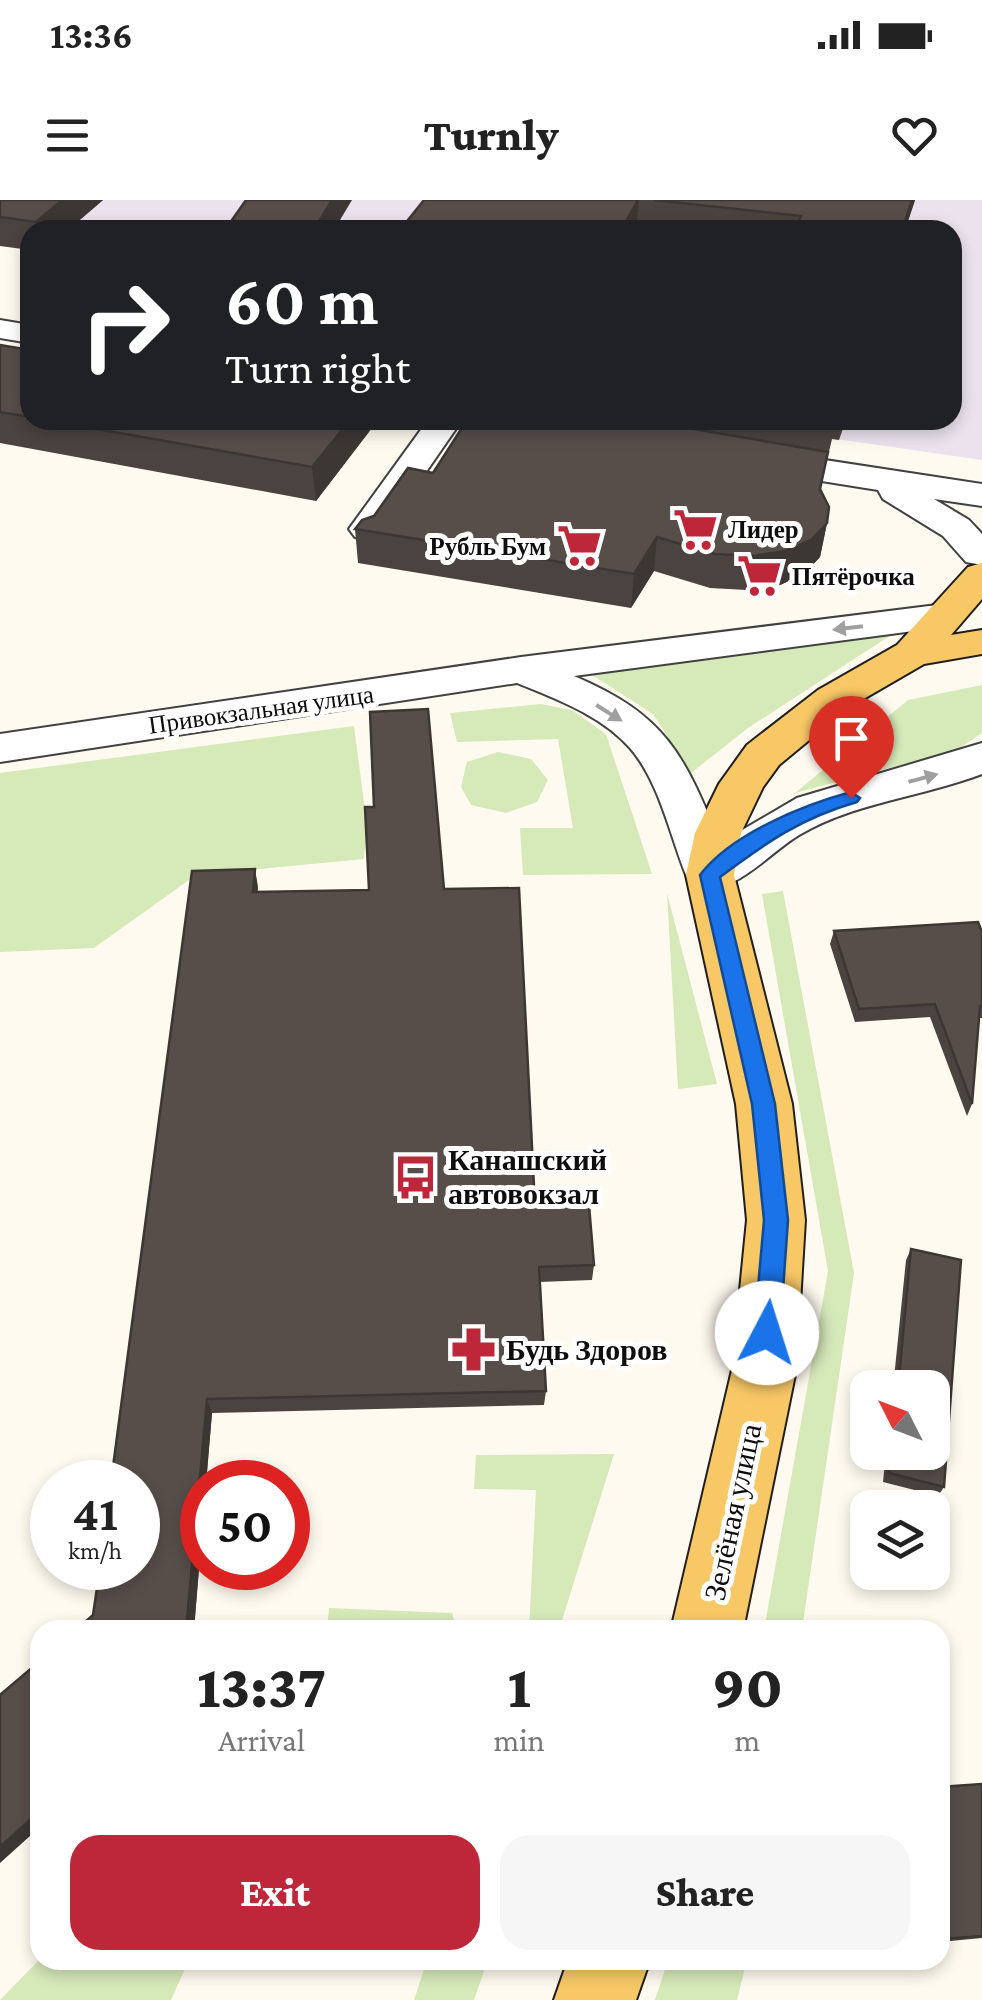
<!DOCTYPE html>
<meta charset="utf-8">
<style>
:root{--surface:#fff;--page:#f6f6f6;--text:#222;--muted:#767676;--accent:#be263a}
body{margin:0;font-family:"Crimson Pro",serif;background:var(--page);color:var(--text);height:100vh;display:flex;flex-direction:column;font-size:38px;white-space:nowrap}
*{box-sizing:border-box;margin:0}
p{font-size:32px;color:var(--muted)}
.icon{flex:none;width:55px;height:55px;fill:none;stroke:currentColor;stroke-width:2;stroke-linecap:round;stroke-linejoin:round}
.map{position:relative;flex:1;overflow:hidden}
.side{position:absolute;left:30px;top:1420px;width:920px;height:350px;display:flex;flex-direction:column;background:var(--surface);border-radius:30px;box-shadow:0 5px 15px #0003}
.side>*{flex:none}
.guide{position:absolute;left:20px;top:20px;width:942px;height:210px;border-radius:30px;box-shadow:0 5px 15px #0003;background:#202124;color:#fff;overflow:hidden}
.needle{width:65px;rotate:312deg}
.tools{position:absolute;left:850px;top:1170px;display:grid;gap:20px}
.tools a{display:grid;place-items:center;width:100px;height:100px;border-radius:20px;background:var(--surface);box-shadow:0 5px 15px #0003;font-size:50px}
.speed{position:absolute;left:30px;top:1260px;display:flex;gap:20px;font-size:50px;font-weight:700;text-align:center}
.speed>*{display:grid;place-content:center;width:130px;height:130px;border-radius:50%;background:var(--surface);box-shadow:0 5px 15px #0003;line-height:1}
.speed small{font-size:25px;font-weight:400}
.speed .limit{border:15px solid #d22;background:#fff;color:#111}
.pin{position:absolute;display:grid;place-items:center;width:85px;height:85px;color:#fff;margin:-102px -42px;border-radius:50% 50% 50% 0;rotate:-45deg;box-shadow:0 0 10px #0007}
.pin .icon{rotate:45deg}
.me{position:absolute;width:110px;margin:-55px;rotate:5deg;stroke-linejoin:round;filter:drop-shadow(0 0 8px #0008)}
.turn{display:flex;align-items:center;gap:35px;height:210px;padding:0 40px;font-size:45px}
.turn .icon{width:130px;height:130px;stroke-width:2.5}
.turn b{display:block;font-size:70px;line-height:85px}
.eta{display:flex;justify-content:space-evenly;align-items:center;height:170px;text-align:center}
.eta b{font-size:60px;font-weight:800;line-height:70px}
.button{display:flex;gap:20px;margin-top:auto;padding:20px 40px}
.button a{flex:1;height:115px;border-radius:30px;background:var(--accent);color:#fff;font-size:40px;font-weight:800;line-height:115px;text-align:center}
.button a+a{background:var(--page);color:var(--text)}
.status{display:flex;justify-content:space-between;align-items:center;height:70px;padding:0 50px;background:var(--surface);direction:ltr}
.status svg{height:28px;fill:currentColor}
header{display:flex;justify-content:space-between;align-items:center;height:130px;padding:0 40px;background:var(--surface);font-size:45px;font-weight:800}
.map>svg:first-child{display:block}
</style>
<div class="status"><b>13:36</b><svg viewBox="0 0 49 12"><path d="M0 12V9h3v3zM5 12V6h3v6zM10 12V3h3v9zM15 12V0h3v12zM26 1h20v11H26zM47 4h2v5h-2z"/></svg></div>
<header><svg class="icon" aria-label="menu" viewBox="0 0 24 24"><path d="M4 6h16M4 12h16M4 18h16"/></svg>Turnly<svg class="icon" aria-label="heart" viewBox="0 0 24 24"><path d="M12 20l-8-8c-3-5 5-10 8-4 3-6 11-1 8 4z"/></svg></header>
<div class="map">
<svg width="982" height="1800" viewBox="0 0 982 1800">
<rect width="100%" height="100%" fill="#fffaef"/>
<!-- industrial -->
<path fill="#ebe2ed" d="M0 0H982V260L705 220H952V30H30Z"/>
<!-- green -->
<path fill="#d6e9b9" d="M891 435 748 528 691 573 653 514 592 475Z
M982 485V533L957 550 795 593 908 500Z
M541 504 572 510 606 534 652 674 523 675 520 628H573L558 539 457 542 450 513Z
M354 526 367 625 364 659 196 675 94 748 0 752V573Z
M498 552 531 559 548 580 537 602 506 613 471 605 461 587 467 562Z
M783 691 854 1073 802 1430H764L828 1071 762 694Z
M667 693 717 884 678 889Z
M614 1254 559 1430H529L536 1290 474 1289 476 1255Z
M329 1408 452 1413 457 1430H327Z
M40 1759V1760H189L171 1800H0Z
M427 1760H488L474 1800H414Z
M668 1760H747L737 1800H655Z"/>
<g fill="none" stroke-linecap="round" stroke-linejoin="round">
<defs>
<path id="minor" d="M0 120 30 125V143L0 138Z
M428 220H462L381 337 368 340 355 337 349 329Z
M753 249 982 284V306L934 299 969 320 982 334V365L966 362 943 336 883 299 878 290 740 268 735 260 740 252Z
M945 404 959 407 965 416 959 425 574 476C666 515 684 554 720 643L797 598 982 543V574C922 597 855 602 799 635 766 655 733 698 693 687L686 675C670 635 659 581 630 548 601 515 556 499 517 483L0 562V534L521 457Z"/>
<path id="major" d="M982 363V399L951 435 982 430V454L924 464 848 508 779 565 763 587 741 633 734 675 792 904 805 1020 796 1170 743 1430H671L732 1170 747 1020 736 904 686 675 695 633 719 584 747 545 818 490 897 445 968 367Z
M568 1760H650L636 1800H554Z"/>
</defs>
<!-- minor casing -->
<use href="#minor" stroke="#414141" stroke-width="4"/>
<!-- major casing -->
<use href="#major" stroke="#1f1f1f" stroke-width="4"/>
<!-- minor -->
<use href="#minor" fill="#fff" fill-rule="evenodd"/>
<!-- major -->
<use href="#major" fill="#f8c866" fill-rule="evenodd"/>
</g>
<!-- wall -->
<path fill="#4b4340" d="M0 0H103L68 30H30V50L0 46Z
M424 0H915L905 30H649Z
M0 145 30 150V220H378L316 301 0 243Z
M467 220H846L839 240 832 239 820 290 827 323 820 357 804 374 780 385 747 390 710 388 654 371 631 408 358 363 355 329 433 273Z
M255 669 258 692 444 689 535 1006 594 1065 592 1080 539 1082 546 1191 544 1205 212 1213 194 1430H76L93 1415Z
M834 731 982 732V818H979L972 904 967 916 930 817 855 822 830 744Z
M911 1049 961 1060 944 1287 938 1296 883 1282 886 1252H932V1188H893L906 1060Z
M982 1584V1738L940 1742V1587Z"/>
<!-- shaded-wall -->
<path fill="#3d3734" d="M62 0H103L68 30H38L36 22Z
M332 0H352L334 30H314Z
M639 0 636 30H621Z
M912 0H915L905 30H902Z
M350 220H378L316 301 312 267Z
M827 323 820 357 804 374 780 385 747 390 753 356Z
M657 337 654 371 631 408 634 374Z
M255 669 258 687 256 710 253 692Z
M207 1199 212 1213 206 1282H202V1327L194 1430H186Z
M40 1611V1627L0 1663V1647Z"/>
<!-- building -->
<path fill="#574e4a" stroke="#3d3734" stroke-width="2.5" d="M0 0H62L36 22 0 17Z
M246 0H332L314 30H225Z
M424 0H638L621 30H400Z
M654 0H912L902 30H795L801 16Z
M0 145 30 150V217L0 212Z
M46 220H350L312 267Z
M467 220H641L828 252 820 289 829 307 827 323 811 340 786 351 753 356 715 354 657 337 634 374 355 329 362 320 374 316 408 268 433 273Z
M807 220H836L835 225Z
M428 509 444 689 519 688 535 1006 589 1005 594 1065 539 1067 546 1191 207 1199 186 1430H76L93 1415 100 1368H138V1282H111L192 671 255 669 253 692 369 690 365 607H374L370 512Z
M978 722 982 732V806H980L972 904 935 804 859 809 834 731Z
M911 1049 961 1060 944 1287 889 1273 891 1252H932V1188H898Z
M40 1461V1611L0 1647V1495Z
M982 1584V1736L940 1739V1587Z"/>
<!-- one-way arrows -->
<defs><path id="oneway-solid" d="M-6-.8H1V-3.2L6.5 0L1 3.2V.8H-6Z" transform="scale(2.5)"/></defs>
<g fill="#9f9f9f">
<use href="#oneway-solid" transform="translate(848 428) rotate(173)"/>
<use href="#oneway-solid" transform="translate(609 513) rotate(32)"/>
<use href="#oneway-solid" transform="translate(923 578) rotate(-15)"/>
</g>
<!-- route -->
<path fill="#1a73e8" stroke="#114b97" stroke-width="2.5" d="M851 592 860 598 857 602C801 618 767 642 720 677L775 904 788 1020 780 1133 776 1141 767 1144 758 1141 754 1133 764 1020 752 904 700 675C731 634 803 605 851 592Z"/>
<!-- icons -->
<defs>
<symbol id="supermarket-bare" viewBox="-9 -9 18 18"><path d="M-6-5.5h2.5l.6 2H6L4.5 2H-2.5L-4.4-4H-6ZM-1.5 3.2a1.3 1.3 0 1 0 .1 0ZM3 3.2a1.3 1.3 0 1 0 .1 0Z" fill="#be263a" stroke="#fff" stroke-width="2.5" paint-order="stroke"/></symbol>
<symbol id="bus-bare" viewBox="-9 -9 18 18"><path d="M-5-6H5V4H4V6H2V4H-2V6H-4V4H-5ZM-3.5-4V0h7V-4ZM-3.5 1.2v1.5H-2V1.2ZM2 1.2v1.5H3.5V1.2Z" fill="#be263a" stroke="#fff" stroke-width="2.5" paint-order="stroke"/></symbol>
<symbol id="pharmacy-bare" viewBox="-9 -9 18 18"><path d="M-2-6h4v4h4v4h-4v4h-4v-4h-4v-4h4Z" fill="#be263a" stroke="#fff" stroke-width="2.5" paint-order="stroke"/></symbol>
</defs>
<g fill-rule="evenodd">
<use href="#supermarket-bare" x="664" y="298" width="63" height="63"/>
<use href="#supermarket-bare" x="548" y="314" width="63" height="63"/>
<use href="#supermarket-bare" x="728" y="344" width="63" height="63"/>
<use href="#bus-bare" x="384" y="946" width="63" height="63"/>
<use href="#pharmacy-bare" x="442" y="1118" width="63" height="63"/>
</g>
<g text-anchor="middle" stroke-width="10" stroke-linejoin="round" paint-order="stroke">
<!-- far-poi labels -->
<g font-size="25" font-weight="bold" fill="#0e0e0e" stroke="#fff" text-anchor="start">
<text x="728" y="338">Лидер</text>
<text x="546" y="355" text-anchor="end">Рубль Бум</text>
<text x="792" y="385">Пятёрочка</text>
</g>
<!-- far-street labels -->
<g font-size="25" fill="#0e0e0e" stroke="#fff">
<text transform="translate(261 509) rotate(-8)" y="9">Привокзальная улица</text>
</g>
<!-- poi labels -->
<g font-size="30" font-weight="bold" fill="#0e0e0e" stroke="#fff" text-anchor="start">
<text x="448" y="970">Канашский<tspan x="448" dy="34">автовокзал</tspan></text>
<text x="506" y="1160">Будь Здоров</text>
</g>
<!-- street labels -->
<g font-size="30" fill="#0e0e0e" stroke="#fff">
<text transform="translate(733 1312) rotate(-78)" y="10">Зелёная улица</text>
</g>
</g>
</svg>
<div class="tools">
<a><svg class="needle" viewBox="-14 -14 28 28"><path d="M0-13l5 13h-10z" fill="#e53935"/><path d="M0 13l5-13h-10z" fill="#767676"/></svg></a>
<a><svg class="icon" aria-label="layers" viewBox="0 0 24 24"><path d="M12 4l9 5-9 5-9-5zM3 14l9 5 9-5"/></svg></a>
</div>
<div class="speed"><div>41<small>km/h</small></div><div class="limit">50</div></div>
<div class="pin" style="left:851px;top:598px;background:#d93025"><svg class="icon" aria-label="arrive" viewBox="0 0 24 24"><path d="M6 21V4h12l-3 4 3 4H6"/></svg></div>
<svg class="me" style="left:767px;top:1133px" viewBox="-20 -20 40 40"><circle r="19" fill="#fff"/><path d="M0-13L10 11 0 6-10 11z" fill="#1a73e8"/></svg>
<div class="guide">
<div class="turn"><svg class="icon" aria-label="right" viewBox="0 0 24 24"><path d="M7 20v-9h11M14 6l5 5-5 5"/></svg><div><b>60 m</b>Turn right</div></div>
</div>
<section class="side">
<div class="eta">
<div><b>13:37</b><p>Arrival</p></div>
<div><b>1</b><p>min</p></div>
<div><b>90</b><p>m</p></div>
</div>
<div class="button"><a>Exit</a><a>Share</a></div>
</section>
</div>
